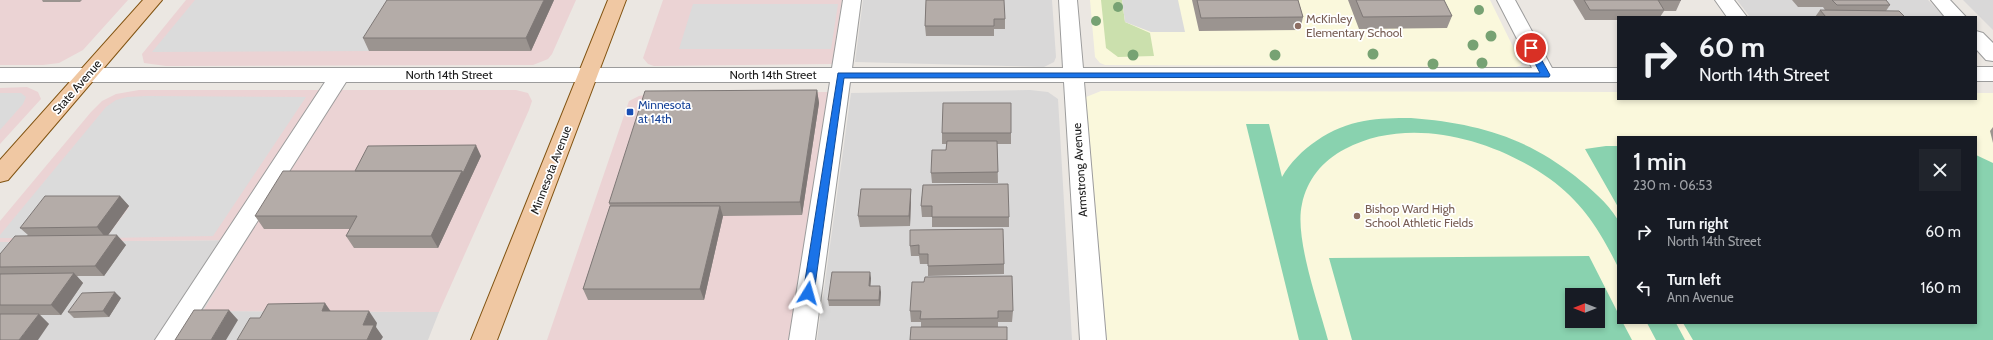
<!DOCTYPE html>
<meta charset="utf-8">
<style>
:root{--surface:#171b24;--page:#20242c;--text:#f1f3f6;--muted:#9ea1a6}
body{margin:0;font-family:Cabin,sans-serif;background:var(--page);color:var(--text);height:100vh;display:flex;flex-direction:column;font-size:15px;white-space:nowrap}
*{box-sizing:border-box;margin:0}
p{font-size:13px;color:var(--muted)}
.icon{flex:none;width:22px;height:22px;fill:none;stroke:currentColor;stroke-width:2;stroke-linecap:round;stroke-linejoin:round}
.map{position:relative;flex:1;overflow:hidden}
.sheet{position:absolute;left:1617px;top:136px;width:360px;height:188px;display:flex;flex-direction:column;background:var(--surface);border-radius:0px;box-shadow:0 2px 6px #0003}
.sheet>*{flex:none}
.banner{position:absolute;left:1617px;top:16px;width:360px;height:84px;border-radius:0px;box-shadow:0 2px 6px #0003;background:#171b24;color:var(--text);overflow:hidden}
.needle{width:26px;rotate:270deg}
.fabs{position:absolute;left:1565px;top:288px;display:grid;gap:8px}
.fabs a{display:grid;place-items:center;width:40px;height:40px;border-radius:0px;background:var(--surface);box-shadow:0 2px 6px #0003;font-size:20px}
.pin{position:absolute;display:grid;place-items:center;width:34px;height:34px;color:#fff;margin:-17px;border:2px solid #fff;border-radius:50%;box-shadow:0 1px 4px #0007}
.me{position:absolute;width:44px;margin:-22px;rotate:8deg;stroke-linejoin:round;filter:drop-shadow(0 0 3px #0008)}
.turn{display:flex;align-items:center;gap:14px;height:84px;padding:0 16px;font-size:18px}
.turn .icon{width:52px;height:52px;stroke-width:2.5}
.turn b{display:block;font-size:28px;line-height:34px}
.round{display:grid;place-items:center;flex:none;width:42px;height:42px;border-radius:0px;background:var(--page)}
.headline{display:flex;align-items:center;justify-content:space-between;height:68px;padding:0 16px}
h1{font-size:24px;font-weight:600;line-height:30px}
ul{padding:0;list-style:none}
li{display:flex;align-items:center;gap:12px;height:56px;padding:0 16px}
li div{flex:1}
li b{display:block;font-size:15px}
li em{font-style:normal}
.map>svg:first-child{display:block}
</style>
<div class="map">
<svg width="1993" height="340" viewBox="0 0 1993 340">
<rect width="100%" height="100%" fill="#ebe7e2"/>
<!-- residential -->
<path fill="#d9d8d8" d="M863 0H1052L1056 57 1054 62 1044 67 855 62Z
M1737 0H1928L1945 17H1750Z
M1963 0H1993V30Z
M1030 90 1048 92 1058 99 1072 340H817L851 93Z
M247 240 203 311 439 312 428 340H0V242Z"/>
<!-- commercial -->
<path fill="#ebd3d4" d="M0 0H128L83 50 59 63 43 65H0Z
M186 0H576L552 54 548 59 533 65 166 66 144 63 142 54Z
M663 0H842L832 64 654 66 648 64 643 58Z
M27 87 38 92 41 99 0 144V88Z
M139 90H516L528 93 532 101 529 110 439 312 203 311 246 240 0 242V221L91 112 102 101 116 94Z
M828 92 789 340H547L629 101 639 96 656 93Z"/>
<!-- education -->
<path fill="#faf8dc" fill-rule="evenodd" d="M1090 0H1490L1522 65 1516 67 1105 65 1100 63 1095 57Z
M1101 91 1618 92V99H1976V93H1993V340H1107L1086 97ZM1618 137H1976V323H1618ZM1572 295H1598V321H1572Z"/>
<!-- grass -->
<path fill="#cbe0ad" d="M1101 0H1122L1125 22 1150 33 1154 56 1118 57 1106 48Z"/>
<!-- pitch -->
<path fill="#89d2af" fill-rule="evenodd" d="M1411 118C1474 123 1524 136 1575 176 1591 189 1607 202 1618 220V267C1600 231 1583 203 1550 179 1494 139 1409 115 1345 149 1322 161 1307 180 1302 204 1294 238 1319 305 1328 340H1299L1246 124H1269L1282 177C1298 149 1332 126 1364 121 1380 118 1395 118 1411 118Z
M1606 146H1618V207L1585 149Z
M1976 155 1993 163V340H1693L1683 323H1976Z
M1589 256 1618 313V323H1623L1632 340H1352L1329 258ZM1572 295H1598V321H1572Z
M1647 323H1676L1685 340H1656Z"/>
<!-- parking -->
<path fill="#dbdbdb" d="M195 0H401L369 51 152 52Z
M1122 0H1178L1185 32H1151L1125 22Z
M693 4H838L831 49H679Z
M0 93H21L26 97 23 104 0 130Z
M147 96 306 97 213 236 106 238 129 207 30 238H0V235L106 107 116 100 127 97Z"/>
<g fill="none" stroke-linecap="round" stroke-linejoin="round">
<defs>
<path id="minor" d="M843 0H861L852 68H1063L1059 0H1077L1083 68H1532L1497 0H1515L1552 68H1618V82H1084L1106 340H1080L1064 82H850L815 340H789L830 82H346L182 340H155L325 82H0V68H832Z
M1715 0H1734L1747 17H1727Z
M1931 0H1950L1966 17H1945Z
M1976 31 1983 33 1993 43V61L1986 60 1976 49Z
M1976 67H1993V81H1976Z"/>
<path id="major" d="M143 0H162L8 180 0 182V160Z
M608 0H626L497 340H471Z"/>
</defs>
<!-- minor casing -->
<use href="#minor" stroke="#9c9c9c" stroke-width="2"/>
<!-- major casing -->
<use href="#major" stroke="#815311" stroke-width="2"/>
<!-- minor -->
<use href="#minor" fill="#fff" fill-rule="evenodd"/>
<!-- major -->
<use href="#major" fill="#f0c8a3" fill-rule="evenodd"/>
</g>
<!-- trees -->
<g fill="#77a273">
<circle cx="1118" cy="7" r="5"/>
<circle cx="1479" cy="10" r="5"/>
<circle cx="1096" cy="21" r="5"/>
<circle cx="1491" cy="36" r="5.5"/>
<circle cx="1473" cy="45" r="5.5"/>
<circle cx="1373" cy="54" r="5.5"/>
<circle cx="1133" cy="55" r="5.5"/>
<circle cx="1275" cy="55" r="5.5"/>
<circle cx="1482" cy="63" r="5.5"/>
<circle cx="1433" cy="64" r="5.5"/>
</g>
<!-- wall -->
<path fill="#9b9490" d="M42 0H82L80 2H43Z
M554 0 531 51H369L363 38Z
M926 0 1005 19V29H994V36H926L925 26Z
M1192 0H1298L1303 17 1300 30 1199 31Z
M1348 0H1444L1452 16 1447 28 1359 29Z
M1573 0H1681L1676 11H1664L1660 17H1618V20H1585Z
M1792 0H1886L1890 5 1886 11 1905 17H1815L1820 10H1825L1823 7H1798Z
M817 90 819 103 802 215 723 216 704 300H588L583 289 610 206 609 203Z
M1993 127V143L1990 131Z
M942 133H1011V144H997L998 183H932L931 173 946 150V144H942Z
M481 156 438 248H354L346 236 350 229H264L255 216 355 171Z
M923 185 1009 217V227H932V217H922L921 206Z
M911 189V199L910 226 860 227 858 216Z
M120 196 129 206 108 235 126 245 104 276H77L83 283 61 315H40L49 324 0 340V254L28 235 20 228Z
M910 230 1004 264V274L928 276V264H920L919 256H911L910 246Z
M871 278 870 286 881 292 880 306H829L828 300Z
M121 298 109 317 74 318 68 312Z
M910 311H1013L1012 322H998V327H921V322H911Z"/>
<!-- shaded-wall -->
<path fill="#7e7876" d="M544 0H554L531 51 526 38Z
M817 90 819 103 802 215 800 202Z
M476 145 481 156 438 248 431 236 462 171Z
M911 189V199L910 226 909 216Z
M120 196 129 206 106 238 97 227Z
M720 206 723 216 704 300 700 289Z
M117 235 126 245 104 276 95 266Z
M870 272 871 278 870 292 869 286Z
M74 273 83 283 61 315 51 305Z
M880 286 881 292 880 306 879 300Z
M115 292 121 298 109 317 103 311Z
M325 303 334 316 322 311Z
M229 310 238 320 226 340H211Z
M369 311 377 323 376 327 383 337 381 340H367L363 325Z
M39 314 49 324 38 340H19Z"/>
<!-- building -->
<path fill="#b4aca8" stroke="#7e7876" d="M387 0H544L526 38H363Z
M926 0H1004L1005 19H994V26H925Z
M1197 0H1298L1303 17 1201 18Z
M1356 0H1444L1452 16 1363 17Z
M1584 0H1681H1658L1664 10H1590Z
M1832 0H1886L1890 5H1837Z
M1820 10 1899 11 1905 17H1826Z
M817 90 800 202 609 203 645 91Z
M943 103H1011V133H942Z
M947 141H997L998 172 931 173 932 150H946Z
M476 145 463 173 462 171H355L368 146Z
M283 171H462L431 236H346L357 216H255Z
M1008 184 1009 217H932V206H921L923 185Z
M861 189H911L909 216H858Z
M45 196H120L97 227 20 228Z
M610 206H720L700 289H583Z
M1003 229 1004 264 928 266V254H919V245L910 246V230Z
M117 235 95 266 0 267V254L15 236Z
M832 272H870L869 286H880L879 300H828Z
M74 273 51 305H0V274Z
M1012 276 1013 311H998V318L920 319 921 311H910L912 282H924L925 277Z
M115 292 103 311 68 312 82 293Z
M325 303 322 311H369L363 325H374L367 340H237L250 318H260L268 304Z
M194 310H229L211 340H175Z
M0 314H39L19 340H0Z
M911 327H1007V340H910Z"/>
<!-- route -->
<path fill="#1a73e8" stroke="#114b97" d="M1531 45 1535 48 1550 75 1549 77 844 78 814 293 808 297 803 293 838 73H1540L1527 48Z"/>
<!-- markers -->
<g fill="#8d6e63" stroke="#fff" stroke-width="1.5">
<circle cx="1298" cy="26" r="4"/>
<circle cx="1357" cy="216" r="4"/>
</g>
<rect fill="#1a4fb4" stroke="#fff" stroke-width="1.5" x="626" y="108" width="8" height="8" rx="2"/>
<g text-anchor="middle" stroke-width="3.5" stroke-linejoin="round" paint-order="stroke">
<!-- education labels -->
<g font-size="12" fill="#785e54" stroke="#fff" text-anchor="start">
<text x="1306" y="23">McKinley<tspan x="1306" dy="14">Elementary School</tspan></text>
<text x="1365" y="213">Bishop Ward High<tspan x="1365" dy="14">School Athletic Fields</tspan></text>
</g>
<!-- street labels -->
<g font-size="12" fill="#1b1b1b" stroke="#fff">
<text x="449" y="79">North 14th Street</text>
<text x="773" y="79">North 14th Street</text>
<text transform="translate(77 87) rotate(-49)" y="4">State Avenue</text>
<text transform="translate(551 170) rotate(-69)" y="4">Minnesota Avenue</text>
<text transform="translate(1080 170) rotate(-94)" y="4">Armstrong Avenue</text>
</g>
<!-- transit labels -->
<g font-size="12" fill="#164399" stroke="#fff" text-anchor="start">
<text x="638" y="109">Minnesota<tspan x="638" dy="14">at 14th</tspan></text>
</g>
</g>
</svg>
<div class="fabs">
<a><svg class="needle" viewBox="-14 -14 28 28"><path d="M0-13l5 13h-10z" fill="#e53935"/><path d="M0 13l5-13h-10z" fill="#9ea1a6"/></svg></a>
</div>
<div class="pin" style="left:1531px;top:48px;background:#d93025"><svg class="icon" aria-label="arrive" viewBox="0 0 24 24"><path d="M6 21V4h12l-3 4 3 4H6"/></svg></div>
<svg class="me" style="left:808px;top:293px" viewBox="-20 -20 40 40"><path d="M0-17L14 15 0 8-14 15z" fill="#1a73e8" stroke="#fff" stroke-width="4"/></svg>
<div class="banner">
<div class="turn"><svg class="icon" aria-label="right" viewBox="0 0 24 24"><path d="M7 20v-9h11M14 6l5 5-5 5"/></svg><div><b>60 m</b>North 14th Street</div></div>
</div>
<section class="sheet">
<div class="headline"><div><h1>1 min</h1><p>230 m · 06:53</p></div><a class="round"><svg class="icon" aria-label="close" viewBox="0 0 24 24"><path d="M6 6l12 12M18 6L6 18"/></svg></a></div>
<ul>
<li><svg class="icon" aria-label="right" viewBox="0 0 24 24"><path d="M7 20v-9h11M14 6l5 5-5 5"/></svg><div><b>Turn right</b><p>North 14th Street</p></div><em>60 m</em></li>
<li><svg class="icon" aria-label="left" viewBox="0 0 24 24"><path d="M17 20v-9H6M10 6l-5 5 5 5"/></svg><div><b>Turn left</b><p>Ann Avenue</p></div><em>160 m</em></li>
</ul>
</section>
</div>
